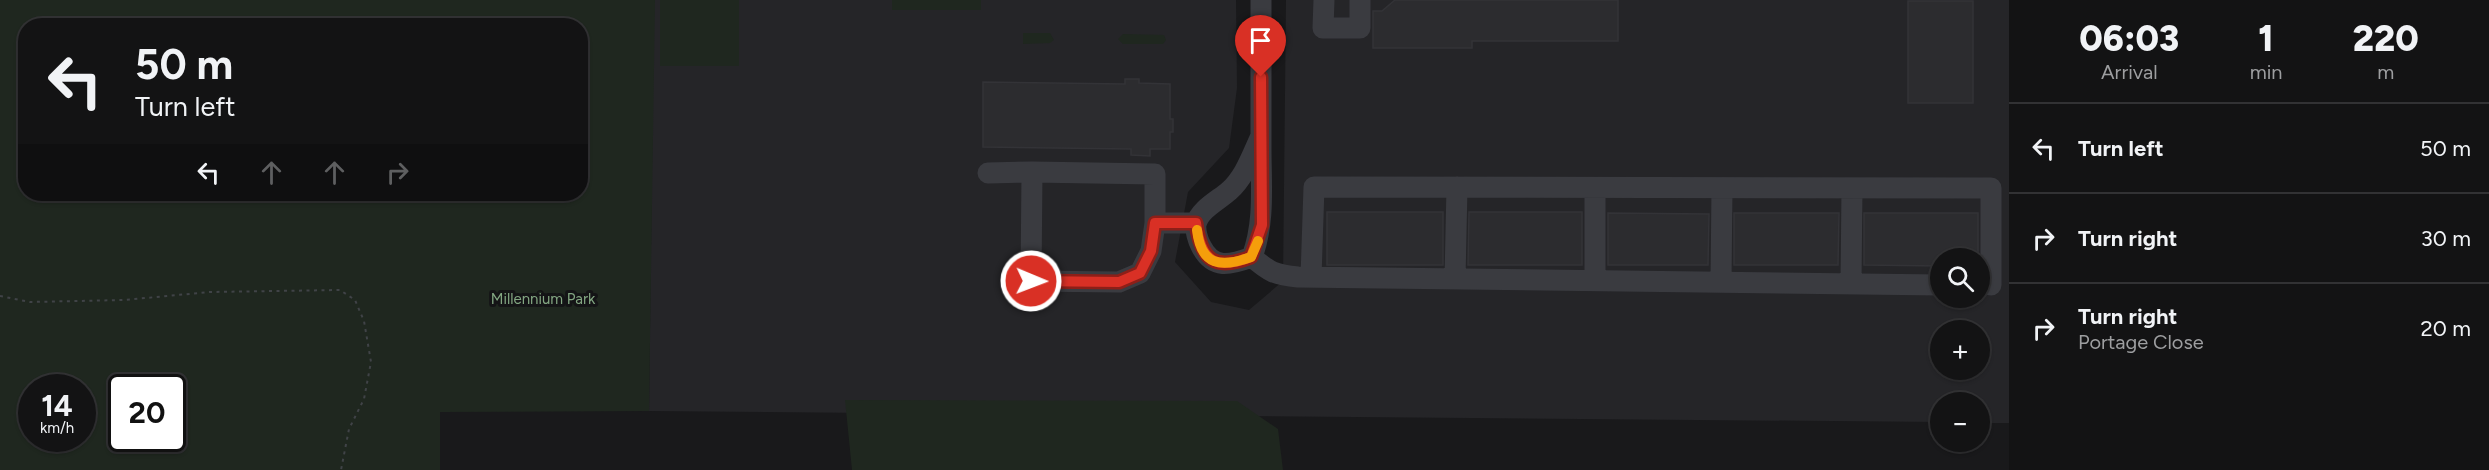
<!DOCTYPE html>
<meta charset="utf-8">
<style>
:root{--surface:#131314;--page:#202022;--text:#f1f3f6;--muted:#9d9ea0;--line:#323234}
body{margin:0;font-family:Figtree,sans-serif;background:var(--page);color:var(--text);height:100vh;display:flex;flex-direction:column;font-size:22px;white-space:nowrap}
*{box-sizing:border-box;margin:0}
p{font-size:20px;color:var(--muted)}
.icon{flex:none;width:33px;height:33px;fill:none;stroke:currentColor;stroke-width:2;stroke-linecap:round;stroke-linejoin:round}
.map{position:relative;flex:1;overflow:hidden}
.panel{display:flex;flex-direction:column;background:var(--surface);width:480px}
.panel>*{flex:none}
.top-card{position:absolute;left:18px;top:18px;width:570px;height:183px;border-radius:24px;box-shadow:0 2px 4px #0004,0 0 0 2px var(--line);background:#131314;color:var(--text);overflow:hidden}
.fabs{position:absolute;left:1930px;top:248px;display:grid;gap:12px}
.fabs a{display:grid;place-items:center;width:60px;height:60px;border-radius:50%;background:var(--surface);box-shadow:0 2px 4px #0004,0 0 0 2px var(--line);font-size:30px}
.speed{position:absolute;left:18px;top:374px;display:flex;gap:12px;font-size:30px;font-weight:700;text-align:center}
.speed>*{display:grid;place-content:center;width:78px;height:78px;border-radius:50%;background:var(--surface);box-shadow:0 2px 4px #0004,0 0 0 2px var(--line);line-height:1}
.speed small{font-size:15px;font-weight:400}
.speed .limit{border:3px solid #111;border-radius:9px;background:#fff;color:#111}
.pin{position:absolute;display:grid;place-items:center;width:51px;height:51px;color:#fff;margin:-62px -26px;border-radius:50% 50% 50% 0;rotate:-45deg;box-shadow:0 0 6px #0007}
.pin .icon{rotate:45deg}
.me{position:absolute;width:66px;margin:-33px;rotate:91deg;stroke-linejoin:round;filter:drop-shadow(0 0 4px #0008)}
.turn{display:flex;align-items:center;gap:21px;height:126px;padding:0 18px;font-size:27px}
.turn .icon{width:78px;height:78px;stroke-width:2.5}
.turn b{display:block;font-size:42px;line-height:51px}
.lanes{display:flex;align-items:center;height:57px;padding:0 18px;background:#0003;justify-content:center;gap:30px;direction:ltr}
.lanes .off{opacity:.35}
.eta{display:flex;justify-content:space-evenly;align-items:center;height:102px;text-align:center}
.eta b{font-size:36px;font-weight:800;line-height:42px}
ul{padding:0;list-style:none}
li{display:flex;align-items:center;gap:18px;height:90px;padding:0 18px;border-top:2px solid var(--line)}
li div{flex:1}
li b{display:block;font-size:22px}
li em{font-style:normal}
main{display:flex;flex:1;min-height:0}
.map>svg:first-child{display:block}
</style>
<main>
<div class="map">
<svg width="2009" height="470" viewBox="0 0 2009 470">
<rect width="100%" height="100%" fill="#19191b"/>
<!-- built -->
<path fill="#252528" fill-rule="evenodd" d="M654 0H1236L1237 88 1229 148 1188 192 1175 262 1211 302 1249 310 1283 281 1286 0H2009V423H1980V402H1941V422L649 411ZM1941 258H1980V297H1941ZM1941 330H1980V369H1941Z"/>
<!-- green -->
<path fill="#1f271f" fill-rule="evenodd" d="M0 0H655L649 411 440 412V470H0ZM26 26H580V194H26ZM32 387H82V438H32ZM122 387H172V438H122Z
M660 0H739V66H660Z
M892 0H981V10H892Z
M1023 33H1050L1054 40 1050 43 1023 44Z
M1123 34 1164 35 1166 40 1163 44H1123L1118 39Z
M845 400 1237 401 1278 429 1283 470H852Z"/>
<!-- building -->
<path fill="#2c2c2f" stroke="#333337" stroke-width="1.5" d="M1395 0H1618V41H1472V48H1373V11H1382Z
M1908 1H1973V103H1908Z
M1125 79H1139V83L1170 84V119H1173V132H1170V149H1150V156L1131 155V149L983 147V82L1125 84Z
M1327 212H1443V265H1327Z
M1469 212H1582V265H1468Z
M1608 213 1709 214 1708 265H1608Z
M1734 213H1839L1838 265H1734Z
M1864 213H1978V258H1941V266L1864 265Z"/>
<g fill="none" stroke-linecap="round" stroke-linejoin="round">
<!-- path -->
<path stroke="#404347" stroke-width="2" stroke-dasharray="3 4.5" stroke-linecap="butt" d="M0 296 30 302 124 300 210 292 340 290 355 300 364 321 371 362 364 399 349 429 341 470"/>
<!-- minor -->
<path stroke="#3a3b40" stroke-width="21" d="M1261 0C1261 49 1261 99 1261 148 1261 186 1265 222 1252 257 1230 265 1213 270 1201 246 1198 241 1195 230 1196 224 1200 209 1219 200 1229 191 1245 177 1252 155 1261 136
M1324 0 1323 28H1360V0
M988 173 1032 172
M1155 223V174L1032 172 1031 281 1119 282 1140 273 1151 251 1155 223H1196
M1252 257C1269 272 1275 275 1298 277L1941 285
M1311 277 1314 187 1991 188V285
M1455 279 1457 187
M1595 281V188
M1721 282 1722 188
M1851 283 1852 188"/>
</g>
<g fill="none" stroke-linecap="round" stroke-linejoin="round">
<defs>
<path id="route" d="M1031 281 1119 282 1140 273 1151 251 1155 223H1196C1201 261 1215 271 1251 257L1262 225 1261 77"/>
</defs>
<!-- route casing -->
<use href="#route" stroke="#8d1f18" stroke-width="15"/>
<!-- route -->
<use href="#route" stroke="#d93025" stroke-width="10"/>
<!-- slow -->
<path stroke="#f59e0b" stroke-width="10" d="M1197 230C1201 266 1221 268 1251 257L1258 241"/>
</g>
<g text-anchor="middle" stroke-width="6" stroke-linejoin="round" paint-order="stroke">
<!-- park labels -->
<g font-size="15" fill="#83a682" stroke="#141416">
<text x="543" y="304">Millennium Park</text>
</g>
</g>
</svg>
<div class="fabs">
<a><svg class="icon" aria-label="search" viewBox="0 0 24 24"><circle cx="10" cy="10" r="6"/><path d="M15 15l6 6"/></svg></a>
<a>+</a>
<a>−</a>
</div>
<div class="speed"><div>14<small>km/h</small></div><div class="limit">20</div></div>
<div class="pin" style="left:1261px;top:77px;background:#d93025"><svg class="icon" aria-label="arrive" viewBox="0 0 24 24"><path d="M6 21V4h12l-3 4 3 4H6"/></svg></div>
<svg class="me" style="left:1031px;top:281px" viewBox="-20 -20 40 40"><circle r="17" fill="#d93025" stroke="#fff" stroke-width="3"/><path d="M0-11L8 9 0 5-8 9z" fill="#fff"/></svg>
<div class="top-card">
<div class="turn"><svg class="icon" aria-label="left" viewBox="0 0 24 24"><path d="M17 20v-9H6M10 6l-5 5 5 5"/></svg><div><b>50 m</b>Turn left</div></div>
<div class="lanes"><svg class="icon" aria-label="left" viewBox="0 0 24 24"><path d="M17 20v-9H6M10 6l-5 5 5 5"/></svg><svg class="icon off" aria-label="ahead" viewBox="0 0 24 24"><path d="M12 20V5M6 11l6-6 6 6"/></svg><svg class="icon off" aria-label="ahead" viewBox="0 0 24 24"><path d="M12 20V5M6 11l6-6 6 6"/></svg><svg class="icon off" aria-label="right" viewBox="0 0 24 24"><path d="M7 20v-9h11M14 6l5 5-5 5"/></svg></div>
</div>
</div>
<section class="panel">
<div class="eta">
<div><b>06:03</b><p>Arrival</p></div>
<div><b>1</b><p>min</p></div>
<div><b>220</b><p>m</p></div>
</div>
<ul>
<li><svg class="icon" aria-label="left" viewBox="0 0 24 24"><path d="M17 20v-9H6M10 6l-5 5 5 5"/></svg><div><b>Turn left</b></div><em>50 m</em></li>
<li><svg class="icon" aria-label="right" viewBox="0 0 24 24"><path d="M7 20v-9h11M14 6l5 5-5 5"/></svg><div><b>Turn right</b></div><em>30 m</em></li>
<li><svg class="icon" aria-label="right" viewBox="0 0 24 24"><path d="M7 20v-9h11M14 6l5 5-5 5"/></svg><div><b>Turn right</b><p>Portage Close</p></div><em>20 m</em></li>
</ul>
</section>
</main>
